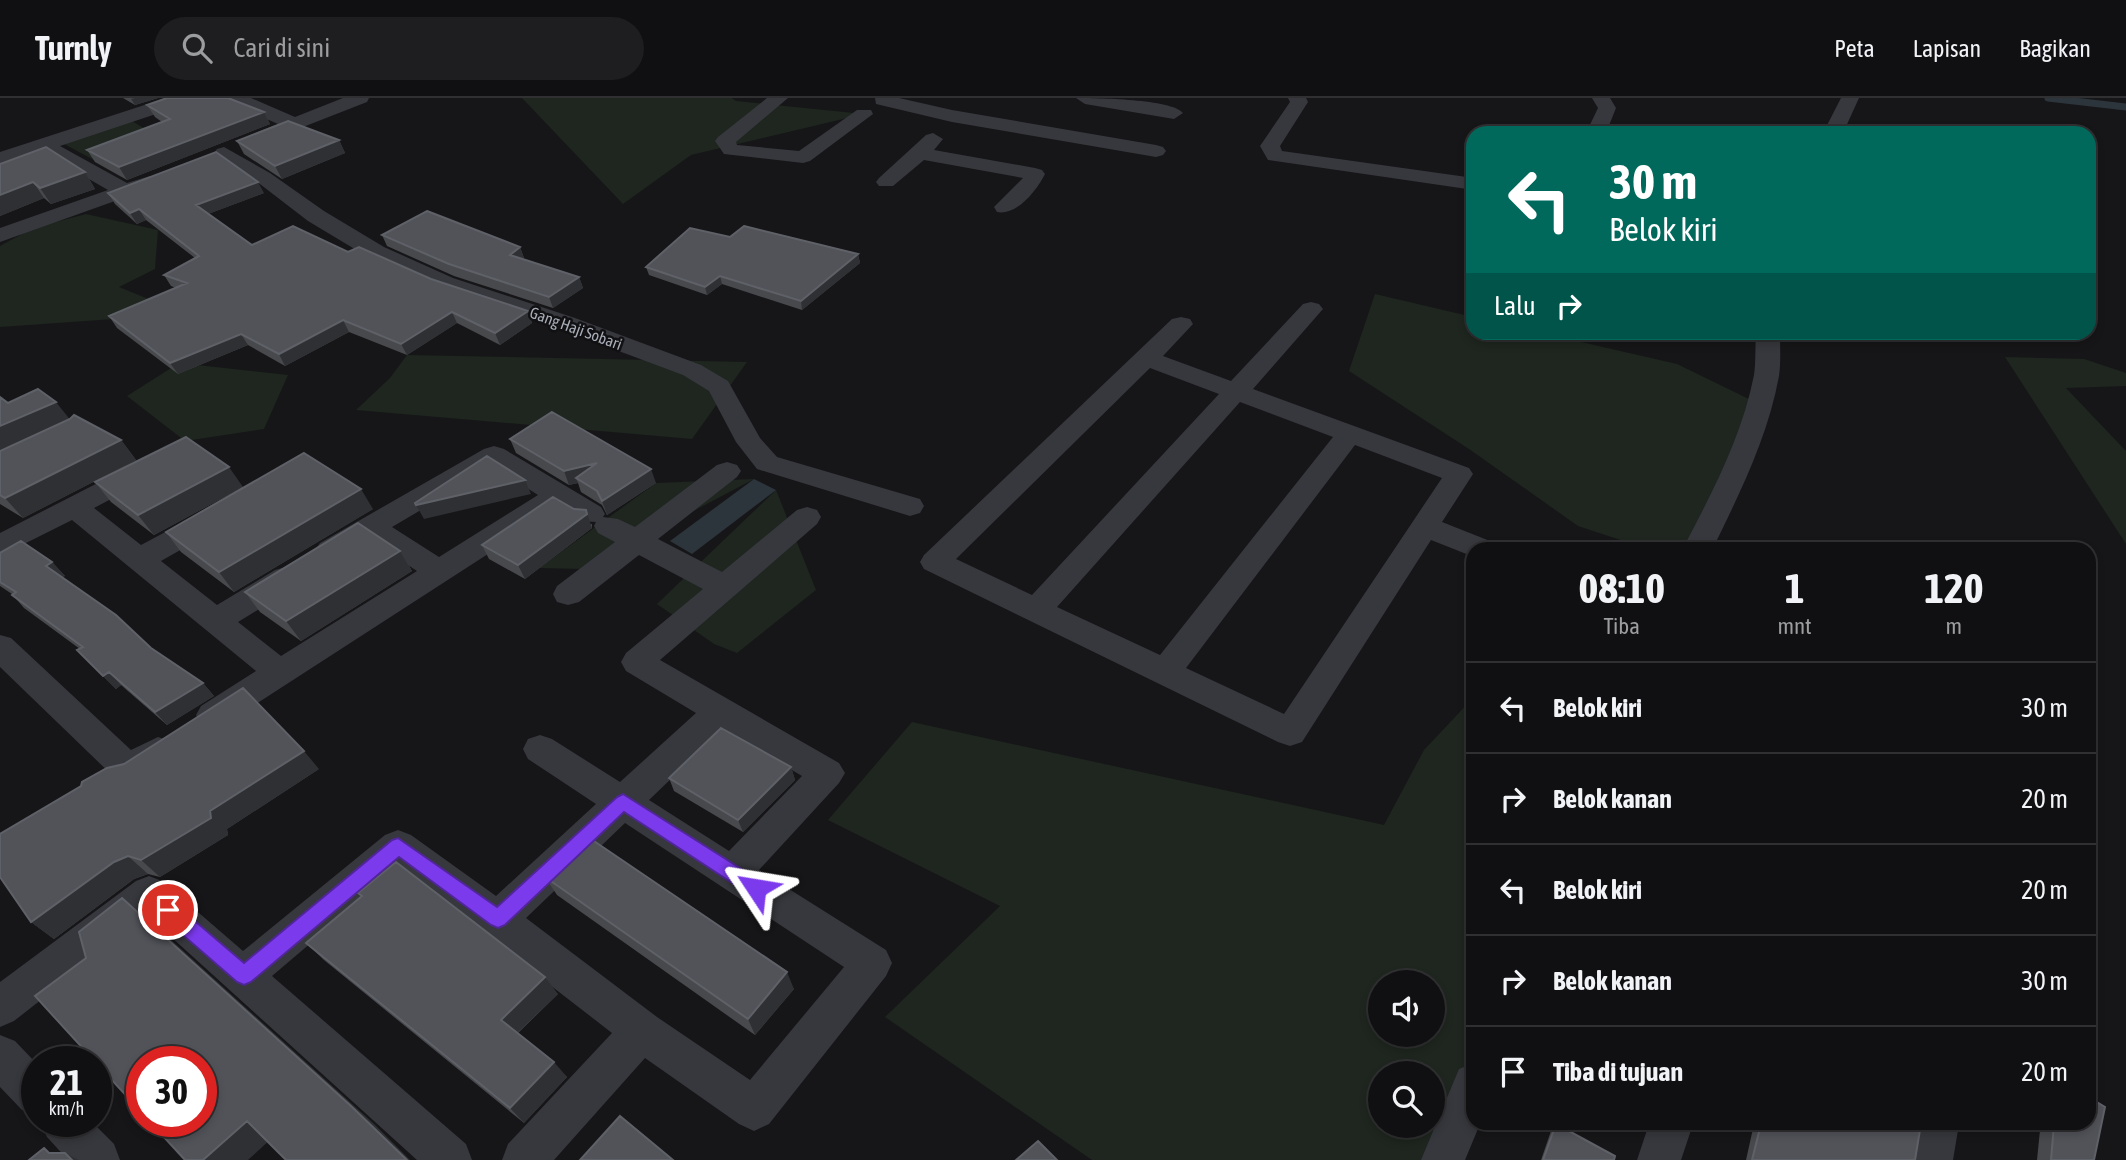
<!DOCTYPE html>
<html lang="id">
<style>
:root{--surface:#101012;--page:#1e1e20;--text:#f1f3f6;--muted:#9c9d9f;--line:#303032}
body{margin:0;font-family:"Asap Condensed",sans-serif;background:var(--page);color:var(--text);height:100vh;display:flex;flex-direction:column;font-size:26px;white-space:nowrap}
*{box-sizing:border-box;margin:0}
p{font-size:23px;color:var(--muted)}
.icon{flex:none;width:38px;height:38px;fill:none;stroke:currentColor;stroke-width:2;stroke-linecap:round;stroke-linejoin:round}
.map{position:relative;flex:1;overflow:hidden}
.details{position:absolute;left:1466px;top:444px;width:630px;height:588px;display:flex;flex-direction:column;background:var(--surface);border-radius:21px;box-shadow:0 4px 10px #0003,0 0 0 2px var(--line)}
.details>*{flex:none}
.banner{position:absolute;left:1466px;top:28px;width:630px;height:214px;border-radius:21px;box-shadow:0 4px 10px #0003,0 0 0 2px var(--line);background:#00695c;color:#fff;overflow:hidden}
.buttons{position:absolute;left:1368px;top:872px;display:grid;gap:14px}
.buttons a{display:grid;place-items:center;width:77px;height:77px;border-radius:50%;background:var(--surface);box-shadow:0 4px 10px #0003,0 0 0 2px var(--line);font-size:35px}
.speed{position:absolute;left:21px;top:948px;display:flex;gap:14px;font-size:35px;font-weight:700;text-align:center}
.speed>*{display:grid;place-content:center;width:91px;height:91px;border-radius:50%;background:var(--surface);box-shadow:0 4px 10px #0003,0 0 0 2px var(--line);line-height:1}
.speed small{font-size:18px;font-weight:400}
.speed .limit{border:10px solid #d22;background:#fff;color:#111}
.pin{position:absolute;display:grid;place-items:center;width:60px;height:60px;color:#fff;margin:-30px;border:4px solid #fff;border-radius:50%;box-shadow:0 2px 7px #0007}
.me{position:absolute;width:77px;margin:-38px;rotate:303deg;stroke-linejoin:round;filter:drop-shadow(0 0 5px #0008)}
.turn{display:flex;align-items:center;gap:24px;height:147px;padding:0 28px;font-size:32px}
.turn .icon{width:91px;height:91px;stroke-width:2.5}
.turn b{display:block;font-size:49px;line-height:60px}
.then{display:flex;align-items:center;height:66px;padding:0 28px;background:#0003;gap:14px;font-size:26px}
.eta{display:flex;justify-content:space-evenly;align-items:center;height:119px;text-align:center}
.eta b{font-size:42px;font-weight:700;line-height:49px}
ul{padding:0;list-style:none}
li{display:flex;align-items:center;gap:21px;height:91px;padding:0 28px;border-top:2px solid var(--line)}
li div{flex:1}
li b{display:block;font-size:26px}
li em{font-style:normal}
header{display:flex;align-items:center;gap:42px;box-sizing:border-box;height:98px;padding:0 35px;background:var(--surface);border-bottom:2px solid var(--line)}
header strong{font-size:33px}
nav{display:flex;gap:38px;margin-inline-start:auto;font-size:24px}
.search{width:490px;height:63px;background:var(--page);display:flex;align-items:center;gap:18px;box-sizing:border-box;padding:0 24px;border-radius:38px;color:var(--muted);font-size:26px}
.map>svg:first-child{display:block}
</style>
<header>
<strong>Turnly</strong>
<div class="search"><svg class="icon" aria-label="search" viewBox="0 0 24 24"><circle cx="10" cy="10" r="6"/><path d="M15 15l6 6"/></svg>Cari di sini</div>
<nav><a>Peta</a><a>Lapisan</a><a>Bagikan</a></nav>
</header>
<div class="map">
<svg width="2126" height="1062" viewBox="0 0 2126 1062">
<rect width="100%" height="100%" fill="#161618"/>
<!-- green -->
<path fill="#1e261f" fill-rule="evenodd" d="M522 0H732L736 3 864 16 691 57 623 106Z
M129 21 156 38 94 62 64 46Z
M86 116 158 132 155 171 119 189 151 202 114 221 0 229V148L33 130Z
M1375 196 1473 219 1474 234 1542 235 1677 266 1753 303 1695 451H1648L1578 428 1469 351 1349 273Z
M407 257 747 264 692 341 356 312 390 280Z
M2005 259 2084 261 2126 275V288L2066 290 2126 353V446Z
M179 265 288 277 264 331 185 343 127 298Z
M754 381 584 471 539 470 656 385Z
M776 392 816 492 737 555 714 546 657 506Z
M1473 600V986L1443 1062H1092L885 919 1000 808 828 722 912 624 1384 727 1424 652ZM1381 884H1433V936H1381ZM1381 975H1433V1027H1381Z"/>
<!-- water -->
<path fill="#2c353c" d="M754 381 776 392 692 456 670 443Z"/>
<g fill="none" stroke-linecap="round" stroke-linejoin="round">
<!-- stream -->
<path stroke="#2c353c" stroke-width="7" d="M2048 0 2126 9"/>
<!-- street -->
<path fill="#37383d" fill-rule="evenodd" d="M166 0H194L192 4 60 48 127 85 150 78 157 80 160 84 157 88 0 144V130L108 92 42 54 0 67V54Z
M226 0H251L295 19 343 0H369L367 4 257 47 247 41 250 37 278 26 228 4Z
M767 0H788L736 44 737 47 799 53 857 12H871L873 16 810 63 803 65 724 56 715 43 718 39Z
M875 0H899L952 12 1156 47 1163 49 1166 53 1163 57 1156 59 952 24 876 6Z
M1076 0C1096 0 1172 1 1183 15L1174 21 1085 6Z
M1288 0H1306L1308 4 1280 48 1282 53 1474 80V92L1268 62 1260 48 1290 4Z
M1592 0H1610L1616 10 1606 35H1586L1598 10Z
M1841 0H1859L1843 35H1823Z
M933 35 943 41 934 52 1035 70 1042 72 1045 76C1037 92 1017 118 997 114L994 109 1023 80 924 62 893 88H879L876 84 879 80 926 37Z
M224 49 270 75 324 113 384 149 453 180 575 220 701 267 728 283 760 340 777 359 920 401 924 408 920 415 910 418 757 371 736 344 709 293 683 277 557 230 437 190 368 159 308 123 256 83 217 59 214 55 217 51Z
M1311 204 1319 206 1323 211 1253 291 1469 370 1473 376 1442 424 1495 445 1499 452H1474V459L1431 442 1302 644 1290 648 1278 644 924 471 920 464 924 457 1172 221 1181 219 1190 221 1193 226 1163 258 1231 283 1303 206ZM1150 270 1219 296 1032 497 956 461ZM1240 304 1333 339 1160 557 1057 509ZM1355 347 1442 380 1284 616 1186 570Z
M1756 234H1780C1780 249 1781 264 1779 278 1768 339 1739 397 1712 452H1682C1711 397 1742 339 1754 277 1756 263 1755 249 1756 234Z
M494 348 504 351 601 409 605 416 603 419 618 421 635 429 717 367 727 364 737 367 741 373 737 379 658 441 722 474 797 412 807 409 817 412 821 419 817 426 660 562 839 665 845 675 839 685 759 772 886 852 892 865 886 878 769 1026 754 1033 739 1026 645 960 554 1062H502L508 1046 612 935 399 770 272 878 466 1046 472 1062H417L148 818 14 923 0 929V884L136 783 149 778 162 783 243 853 385 737 398 732 411 737 496 798 596 706 528 661 523 651 528 641 540 637 552 641 620 684 696 615 626 573 621 564 626 555 703 491 639 457 579 504 568 507 557 504 553 496 557 488 615 444 598 435 594 428 596 424 581 423 559 410 225 626 213 630 201 626 196 617 201 608 256 573 72 422 0 458V435L129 369 139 366 149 369 153 375 149 381 94 410 141 447 199 416 209 413 219 416 223 423 219 430 161 463 217 507 275 472 286 469 297 472 301 480 297 488 238 524 281 558 417 473 370 442 330 462 320 459 315 452 320 445 484 351ZM494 369 538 397 439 459 392 429ZM723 631 802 678 729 753 649 702ZM625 725 844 869 750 982 657 919 526 820Z
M0 537 11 540 131 652 158 639 170 643 175 653C169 666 144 687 128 686 124 686 120 683 117 682L0 569Z
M0 937 15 943 37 966V1018L22 1012 0 989Z
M1474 965V1026H1480L1465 1062H1421L1459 971Z
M40 1024H92L114 1046 120 1062H68L47 1039Z
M1649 1026H1693L1681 1062H1637Z
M1915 1026H1959L1953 1062H1909Z"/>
</g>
<!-- wall -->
<path fill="#47494d" d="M123 0H158L135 7Z
M147 7 264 14 270 26 127 82 95 64 87 52 162 24 155 19Z
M339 42 345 55 282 81 244 56 237 43Z
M0 66 85 74 95 91 51 106 44 100 0 118Z
M108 95H264L208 116 252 147 348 154 528 213 532 225 500 247 457 225 407 257 349 234 285 268 248 247 178 276 117 230 109 218 176 190 171 188 164 177 195 160 146 122 137 126 115 106Z
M382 137 520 149 524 160 522 161 579 179 583 190 553 210 454 178 387 148Z
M730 139 858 156 860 165 802 212 722 186 707 197 649 177 646 169Z
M0 299 8 305 70 321 121 342 136 362 23 420 0 406Z
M510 341 656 385 607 417 602 407 581 394 578 385 569 387 516 355Z
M95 384 243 389 154 437 111 404Z
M373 411 234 494 181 454 166 434Z
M592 426V430L525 481 489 461 482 447Z
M400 453 412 473 301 543 260 514 245 494Z
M0 455 52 464 65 478 62 479 151 550 203 585 214 598 167 627 121 587 116 591 77 552 80 551 24 510 12 496 0 488Z
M791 669 795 682 743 734 674 693 669 680Z
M319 671 227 731 228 737 160 779 148 776 134 781 54 841 31 824 0 779Z
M545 779 794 891 755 937 557 797Z
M358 795 558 896 518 935 567 979 524 1025 324 862 306 845 361 798Z
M1556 1026 1614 1062H1541L1552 1030Z
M1754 1026H1921L1915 1062H1746Z
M2028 1026H2090L2094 1062H2037L2040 1032Z"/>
<!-- shaded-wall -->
<path fill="#2f3033" d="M135 0H158L135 7 131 1Z
M264 14 270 26 127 82 119 69Z
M339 42 345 55 282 81 275 68Z
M85 74 95 91 51 106 40 90Z
M33 84 44 100 0 118V97Z
M258 84 264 95 203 118 196 107Z
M139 111 146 122 137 126 130 115Z
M520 149 524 160 514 168 510 157Z
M858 156 860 165 802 212 801 203Z
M720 178 722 186 707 197 705 189Z
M579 179 583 190 553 210 549 199Z
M528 213 532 225 500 247 495 235Z
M452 214 457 225 407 257 401 246Z
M343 222 349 234 285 268 279 256Z
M241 236 248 247 178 276 170 265Z
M56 304 72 324 0 356V328Z
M121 342 136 362 23 420 5 400Z
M597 365 576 380 578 385 569 387 564 373Z
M229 369 243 389 154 437 138 417Z
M651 371 656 385 607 417 602 403Z
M525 382 531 396 424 421 416 407Z
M361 391 373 411 234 494 219 474Z
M586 412 592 430 525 481 518 467Z
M400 453 412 473 301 543 286 523Z
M52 464 65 478 58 481 46 468Z
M109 574 121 587 116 591 103 578Z
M203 585 214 598 167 627 155 614Z
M304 653 319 671 227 731 228 737 160 779 141 762 210 713Z
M791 669 795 682 743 734 738 722Z
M128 758 148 776 134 781 54 841 31 824 114 764Z
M122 800 148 821 373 1025 410 1062H407Z
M787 874 794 891 755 937 748 921Z
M545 879 558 896 514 938 501 922Z
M554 964 567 979 524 1025 510 1010Z
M247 1023 272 1040 248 1062H203Z
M65 1055 79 1062H72Z"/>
<!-- building -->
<path fill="#525359" stroke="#5f6168" stroke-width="2" d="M167 0H228L264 14 119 69 87 52 170 21 147 7Z
M288 23 339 42 275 68 237 43Z
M46 49 85 74 40 90 33 84 0 97V66Z
M216 54 258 84 196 107 252 147 293 128 348 154 359 149 431 181 528 213 495 235 452 214 401 246 343 222 279 256 241 236 170 265 109 218 187 185 164 177 199 158 139 111 130 115 108 95Z
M427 113 520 149 510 157 579 179 549 199 449 166 382 137Z
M744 128 858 156 801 203 720 178 705 189 646 169 690 130 730 139Z
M38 291 56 304 0 328V299L8 305Z
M552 314 651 371 602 403 597 393 576 380 597 365 564 373 510 341Z
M74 317 121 342 5 400 0 397V353L70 321Z
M186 339 229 369 138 417 95 384Z
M304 355 361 391 219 474 166 434Z
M487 358 525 382 416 407 415 405Z
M553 399 574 411 586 412 587 416 518 467 482 447Z
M358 425 400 453 286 523 245 494Z
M21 443 52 464 46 468 116 517 151 550 203 585 155 614 109 574 103 578 77 552 83 549 12 497 16 494 0 484V455Z
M243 590 304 653 210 713 211 720 141 762 128 758 114 764 31 824 0 779V736L81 688 82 684 107 670 124 666Z
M721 630 791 669 738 722 669 680Z
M588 739 787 874 748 921 545 779Z
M396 764 545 879 501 922 554 964 510 1010 306 845 362 798 358 795Z
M122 800 351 1008 407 1062H286L247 1023 203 1062H185L150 1024H201V964H142V1015L35 898 86 860 79 834Z
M2090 1000 2105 1009 2094 1062H2051L2054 1026H2090Z
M620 1018 673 1062H580Z
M1556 1026 1615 1058 1614 1062H1543Z
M1761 1026H1921L1915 1062H1752Z
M1038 1043 1057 1062H1016Z
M44 1050 49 1055H65L72 1062H29Z"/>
<!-- route -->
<path fill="#7c3aed" stroke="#51269a" stroke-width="2" d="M623 696 762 784 765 790 762 796 756 798 749 796 624 714 505 827 498 830 491 827 399 759 251 884 244 887 237 884 161 818 158 812 161 806 168 803 175 806 244 865 392 742 398 740 497 809 617 699Z"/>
<g text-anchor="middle" stroke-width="5" stroke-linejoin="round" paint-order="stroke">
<!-- far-street labels -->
<g font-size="16" fill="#a8adb8" stroke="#111113">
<text transform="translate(576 230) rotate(20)" y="6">Gang Haji Sobari</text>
</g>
</g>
</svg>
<div class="buttons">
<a><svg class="icon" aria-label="sound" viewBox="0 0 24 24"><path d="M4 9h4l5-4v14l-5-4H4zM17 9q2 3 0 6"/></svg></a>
<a><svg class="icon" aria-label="search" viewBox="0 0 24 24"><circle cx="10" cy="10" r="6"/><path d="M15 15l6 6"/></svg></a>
</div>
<div class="speed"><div>21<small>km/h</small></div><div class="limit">30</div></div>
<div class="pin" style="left:168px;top:812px;background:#d93025"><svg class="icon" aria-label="arrive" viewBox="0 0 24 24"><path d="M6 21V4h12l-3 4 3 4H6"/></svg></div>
<svg class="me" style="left:756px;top:790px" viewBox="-20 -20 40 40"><path d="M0-17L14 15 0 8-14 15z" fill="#7c3aed" stroke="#fff" stroke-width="4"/></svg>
<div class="banner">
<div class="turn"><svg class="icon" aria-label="left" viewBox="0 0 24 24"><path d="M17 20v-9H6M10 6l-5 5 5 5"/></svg><div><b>30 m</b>Belok kiri</div></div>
<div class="then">Lalu<svg class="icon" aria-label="right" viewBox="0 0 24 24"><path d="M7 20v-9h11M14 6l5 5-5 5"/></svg></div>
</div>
<section class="details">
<div class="eta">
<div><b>08:10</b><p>Tiba</p></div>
<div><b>1</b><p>mnt</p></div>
<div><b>120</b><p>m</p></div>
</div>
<ul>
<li><svg class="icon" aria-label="left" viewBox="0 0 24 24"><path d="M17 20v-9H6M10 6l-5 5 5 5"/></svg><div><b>Belok kiri</b></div><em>30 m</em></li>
<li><svg class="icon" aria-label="right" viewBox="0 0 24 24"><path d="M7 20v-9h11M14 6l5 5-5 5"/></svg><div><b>Belok kanan</b></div><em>20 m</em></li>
<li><svg class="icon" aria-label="left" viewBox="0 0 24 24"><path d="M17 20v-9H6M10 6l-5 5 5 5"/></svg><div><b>Belok kiri</b></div><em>20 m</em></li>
<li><svg class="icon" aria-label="right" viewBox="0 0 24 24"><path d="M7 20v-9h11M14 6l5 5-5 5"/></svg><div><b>Belok kanan</b></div><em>30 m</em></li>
<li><svg class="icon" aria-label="arrive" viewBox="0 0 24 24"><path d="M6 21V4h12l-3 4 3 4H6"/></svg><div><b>Tiba di tujuan</b></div><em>20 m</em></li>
</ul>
</section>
</div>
